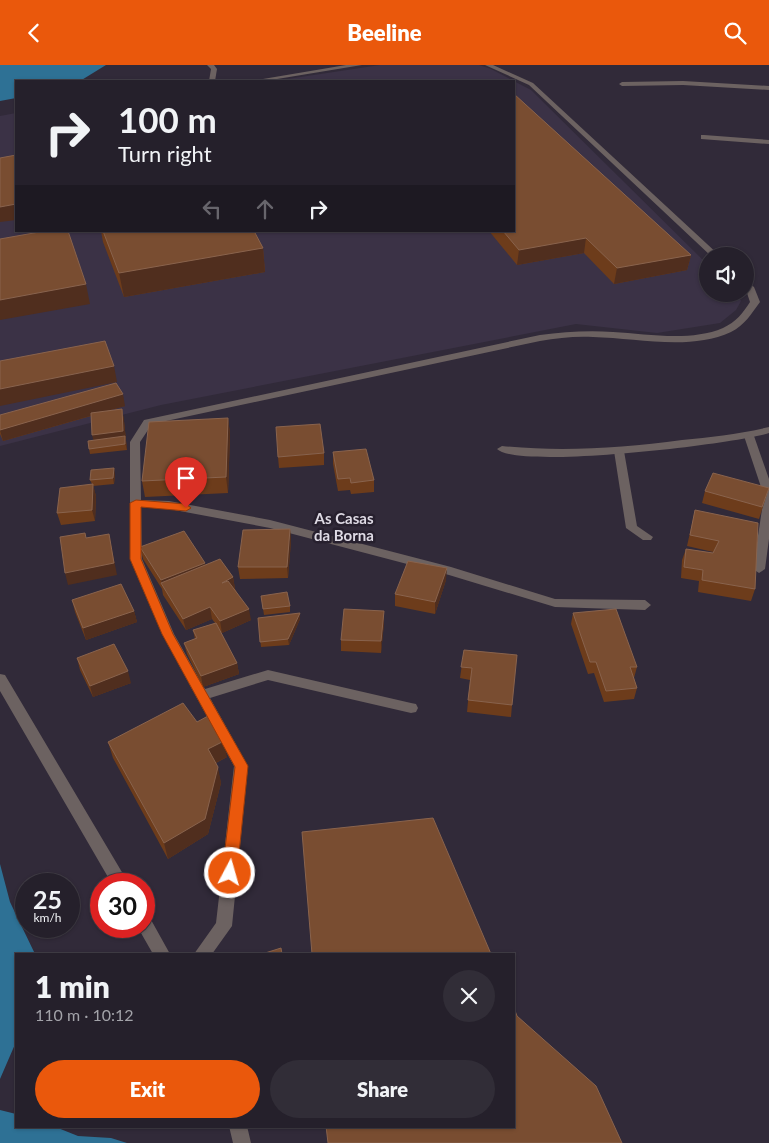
<!DOCTYPE html>
<meta charset="utf-8">
<style>
:root{--surface:#25202b;--page:#312d37;--text:#f1f3f6;--muted:#a3a3a9;--line:#423e47;--accent:#ea580c}
body{margin:0;font-family:Lato,sans-serif;background:var(--page);color:var(--text);height:100vh;display:flex;flex-direction:column;font-size:19px;white-space:nowrap}
*{box-sizing:border-box;margin:0}
p{font-size:16px;color:var(--muted)}
.icon{flex:none;width:28px;height:28px;fill:none;stroke:currentColor;stroke-width:2;stroke-linecap:round;stroke-linejoin:round}
.map{position:relative;flex:1;overflow:hidden}
.drawer{position:absolute;left:15px;top:888px;width:500px;height:175px;display:flex;flex-direction:column;background:var(--surface);border-radius:0px;box-shadow:0 1px 4px #0004,0 0 0 1px var(--line)}
.drawer>*{flex:none}
.guide{position:absolute;left:15px;top:15px;width:500px;height:152px;border-radius:0px;box-shadow:0 1px 4px #0004,0 0 0 1px var(--line);background:#25202b;color:var(--text);overflow:hidden}
.controls{position:absolute;left:699px;top:182px;display:grid;gap:10px}
.controls a{display:grid;place-items:center;width:55px;height:55px;border-radius:50%;background:var(--surface);box-shadow:0 1px 4px #0004,0 0 0 1px var(--line);font-size:25px}
.speed{position:absolute;left:15px;top:808px;display:flex;gap:10px;font-size:25px;font-weight:700;text-align:center}
.speed>*{display:grid;place-content:center;width:65px;height:65px;border-radius:50%;background:var(--surface);box-shadow:0 1px 4px #0004,0 0 0 1px var(--line);line-height:1}
.speed small{font-size:12px;font-weight:400}
.speed .limit{border:8px solid #d22;background:#fff;color:#111}
.pin{position:absolute;display:grid;place-items:center;width:42px;height:42px;color:#fff;margin:-51px -21px;border-radius:50% 50% 50% 0;rotate:-45deg;box-shadow:0 0 5px #0007}
.pin .icon{rotate:45deg}
.me{position:absolute;width:55px;margin:-28px;rotate:6deg;stroke-linejoin:round;filter:drop-shadow(0 0 4px #0008)}
.turn{display:flex;align-items:center;gap:18px;height:105px;padding:0 20px;font-size:22px}
.turn .icon{width:65px;height:65px;stroke-width:2.5}
.turn b{display:block;font-size:35px;line-height:42px}
.lanes{display:flex;align-items:center;height:48px;padding:0 20px;background:#0003;justify-content:center;gap:25px;direction:ltr}
.lanes .off{opacity:.35}
.round{display:grid;place-items:center;flex:none;width:52px;height:52px;border-radius:26px;background:var(--page)}
.overview{display:flex;align-items:center;justify-content:space-between;height:85px;padding:0 20px}
h1{font-size:30px;font-weight:800;line-height:38px}
.primary-button{display:flex;gap:10px;margin-top:auto;padding:10px 20px}
.primary-button a{flex:1;height:58px;border-radius:30px;background:var(--accent);color:#fff;font-size:20px;font-weight:800;line-height:58px;text-align:center}
.primary-button a+a{background:var(--page);color:var(--text)}
header{display:flex;justify-content:space-between;align-items:center;height:65px;padding:0 20px;background:var(--accent);color:#fff;font-size:22px;font-weight:800}
.map>svg:first-child{display:block}
</style>
<header><svg class="icon" aria-label="back" viewBox="0 0 24 24"><path d="M15 5l-7 7 7 7"/></svg>Beeline<svg class="icon" aria-label="search" viewBox="0 0 24 24"><circle cx="10" cy="10" r="6"/><path d="M15 15l6 6"/></svg></header>
<div class="map">
<svg width="769" height="1078" viewBox="0 0 769 1078">
<rect width="100%" height="100%" fill="#312a39"/>
<!-- built -->
<path fill="#3b3246" d="M380 0H479L491 4 531 25 707 199 708 229H738L741 236 736 245 720 258 657 268 576 259 161 340 0 381V51L16 48V166H514V16H274Z"/>
<!-- water -->
<path fill="#2e7195" d="M0 0H106L80 16H16V33L0 36Z
M0 799 10 837 35 889H16V977L0 1014Z
M0 1045 16 1049V1061H53L78 1071 111 1073 127 1078H0Z"/>
<g fill="none" stroke-linecap="round" stroke-linejoin="round">
<!-- service -->
<path fill="#6c6261" fill-rule="evenodd" d="M749 368 754 371 769 414V474L765 504 759 508 753 504 764 431 744 371Z
M619 383 624 386 637 461 653 472 651 475H643L626 463 614 386Z"/>
<!-- minor -->
<path fill="#6c6261" fill-rule="evenodd" d="M207 0H214L217 4 215 16H209L211 4Z
M346 0H362L265 16H251Z
M485 0H493L533 18 720 191H711L529 20Z
M683 16 769 21V25L683 20 622 21 619 19 622 17Z
M704 70 769 75V79L701 74V70Z
M745 215 754 222 760 237C751 249 745 260 731 267 690 286 637 273 593 272 575 271 558 273 540 276L152 359 140 377 141 435 169 436 270 455 451 502 555 534 645 535 651 540 645 545 555 542 449 510 270 463 169 444 141 442 142 494 174 569 205 624 268 605 411 638 416 639 418 643 416 647 411 648 268 615 210 633 248 701 232 861 212 889H194L216 858 234 701 162 569 130 494V377L144 355 540 270C564 267 588 265 613 267 648 269 690 277 723 263 736 257 743 248 750 237L745 222Z
M769 362V368C735 379 517 405 497 384L502 381C563 387 621 383 682 375 711 372 740 369 769 362Z
M0 609 5 610 129 819H112L0 626Z
M144 851 150 853 170 889H153L137 861H144Z
M229 1061H247L251 1078H233Z"/>
</g>
<!-- wall -->
<path fill="#6d3c1b" d="M514 29 691 190 687 205 614 219 584 188 517 200 489 166H514Z
M101 166H254L263 183 265 207 124 232 103 177Z
M125 341 106 346 122 344 124 356 127 385 90 389 89 384 94 375 91 351 3 376 0 369V350Z
M228 353 230 369 228 428 145 432 142 416Z
M333 387 374 415V427L351 429 350 425 338 426 333 399Z
M324 388V400L279 403 278 392Z
M115 409 114 419 93 421 96 431 95 456 61 460 57 448 92 419 90 415Z
M769 423 759 454 702 438 705 426Z
M695 445 755 524 751 536 698 527 699 516 681 513 682 495 686 484 713 488V487L687 481Z
M290 464 291 476 288 513 240 514 238 502Z
M140 482 206 500 233 512 235 524 251 555 222 568 218 563 237 598 239 609 203 622 187 589 184 578 195 574 193 565 215 558 212 554 186 565 163 530 162 524 143 494Z
M446 515 435 549 395 541V529Z
M261 531 290 541V547L264 550Z
M72 535 134 546 137 557 86 575 75 547Z
M384 546V558L381 588 341 586V575Z
M573 548 637 602 634 613 637 623 634 634 604 637 594 608 588 609 571 559Z
M258 553 300 554 289 580 261 582Z
M464 585 512 640 511 652 467 647 470 615 460 613Z
M77 593 131 618 93 632 80 605Z
M197 657 227 692 216 698 221 718 208 769 168 794 113 693 108 677Z"/>
<!-- shaded-wall -->
<path fill="#502e1e" d="M16 139V155L0 157V142Z
M586 173 584 188 517 200 519 185Z
M263 183 265 207 124 232 119 208Z
M691 190 687 205 614 219 617 203Z
M86 219 90 239 0 255V235Z
M114 301 117 317 0 341V324Z
M123 329 125 341 3 376 0 365Z
M122 344 124 356 127 385 125 377 95 381 92 370Z
M228 353 230 369 228 428 226 412Z
M114 403 115 409 114 419 113 413Z
M93 419 96 431 95 456 92 445Z
M290 464 291 476 288 513 287 502Z
M109 469 117 510 68 520 65 508Z
M205 498 207 510 162 521 161 515Z
M447 503 446 515 435 549V537Z
M233 512 235 524 222 518Z
M210 542 212 554 186 565 183 554Z
M249 544 251 555 222 568 220 556Z
M134 546 137 557 86 575 83 563Z
M384 546V558L381 588V576Z
M300 548V554L289 580 288 574Z
M237 598 239 609 203 622 201 611Z
M128 606 131 618 93 632 90 621Z
M224 676 227 692 211 700 208 684Z
M218 702 221 718 208 769 168 794 164 778Z"/>
<!-- building -->
<path fill="#794d31" stroke="#89634d" d="M514 29 691 190 617 203 586 173 519 185 503 166H514Z
M16 90V139L0 142V93Z
M45 166H68L86 219 0 235V174Z
M103 166H254L263 183 119 208Z
M105 276 114 301 0 324V296Z
M116 318 123 329 0 365V350Z
M122 344 123 366 92 370 91 348Z
M228 353 226 412 142 416 149 357Z
M320 359 324 388 278 392 276 362Z
M125 371V379L89 384 88 376Z
M366 384 374 415 351 418 350 413 338 414 333 387Z
M114 403 113 413 90 415 91 405Z
M713 408 769 423 762 442 705 426Z
M93 419 92 445 57 448 60 423Z
M695 445 758 458 755 524 702 515 703 505 684 502 686 484 713 488 719 476 690 470Z
M290 464 287 502H238L243 465Z
M184 466 205 498 161 515 140 482Z
M85 468 86 473 109 469 114 498 65 508 60 472Z
M220 494 233 512 222 518 228 516 249 544 220 556 210 542 183 554 161 518Z
M408 496 447 503 435 537 395 529Z
M121 519 134 546 83 563 72 535Z
M287 527 290 541 263 544 261 531Z
M344 544 384 546 381 576 341 575Z
M616 544 637 602H630L637 623 606 626 596 597H590L573 548Z
M300 548 288 574 260 577 258 553Z
M216 558 237 598 201 611 184 578 197 573 193 565Z
M114 579 128 606 90 621 77 593Z
M464 585 517 590 512 640 468 635 472 603 461 602Z
M183 638 197 657 208 651 224 676 208 684 218 702 205 754 164 778 108 677Z
M433 753 491 889H312L302 767Z
M281 883 282 889H262Z
M514 943 517 951 596 1021 622 1078H328L326 1061H514Z"/>
<!-- route -->
<path fill="#ea580c" stroke="#983908" d="M136 435 186 439 191 443 186 446 141 442V494L173 569 248 701 237 808 234 812 230 814 225 812 222 808 235 702 162 569 130 494V438Z"/>
<g text-anchor="middle" stroke-width="5" stroke-linejoin="round" paint-order="stroke">
<!-- neighbourhood labels -->
<g font-size="15" font-weight="bold" fill="#dedae4" stroke="#27202e">
<text x="344" y="459">As Casas<tspan x="344" dy="17">da Borna</tspan></text>
</g>
</g>
</svg>
<div class="controls">
<a><svg class="icon" aria-label="sound" viewBox="0 0 24 24"><path d="M4 9h4l5-4v14l-5-4H4zM17 9q2 3 0 6"/></svg></a>
</div>
<div class="speed"><div>25<small>km/h</small></div><div class="limit">30</div></div>
<div class="pin" style="left:186px;top:443px;background:#d93025"><svg class="icon" aria-label="arrive" viewBox="0 0 24 24"><path d="M6 21V4h12l-3 4 3 4H6"/></svg></div>
<svg class="me" style="left:230px;top:808px" viewBox="-20 -20 40 40"><circle r="17" fill="#ea580c" stroke="#fff" stroke-width="3"/><path d="M0-11L8 9 0 5-8 9z" fill="#fff"/></svg>
<div class="guide">
<div class="turn"><svg class="icon" aria-label="right" viewBox="0 0 24 24"><path d="M7 20v-9h11M14 6l5 5-5 5"/></svg><div><b>100 m</b>Turn right</div></div>
<div class="lanes"><svg class="icon off" aria-label="left" viewBox="0 0 24 24"><path d="M17 20v-9H6M10 6l-5 5 5 5"/></svg><svg class="icon off" aria-label="ahead" viewBox="0 0 24 24"><path d="M12 20V5M6 11l6-6 6 6"/></svg><svg class="icon" aria-label="right" viewBox="0 0 24 24"><path d="M7 20v-9h11M14 6l5 5-5 5"/></svg></div>
</div>
<section class="drawer">
<div class="overview"><div><h1>1 min</h1><p>110 m · 10:12</p></div><a class="round"><svg class="icon" aria-label="close" viewBox="0 0 24 24"><path d="M6 6l12 12M18 6L6 18"/></svg></a></div>
<div class="primary-button"><a>Exit</a><a>Share</a></div>
</section>
</div>
